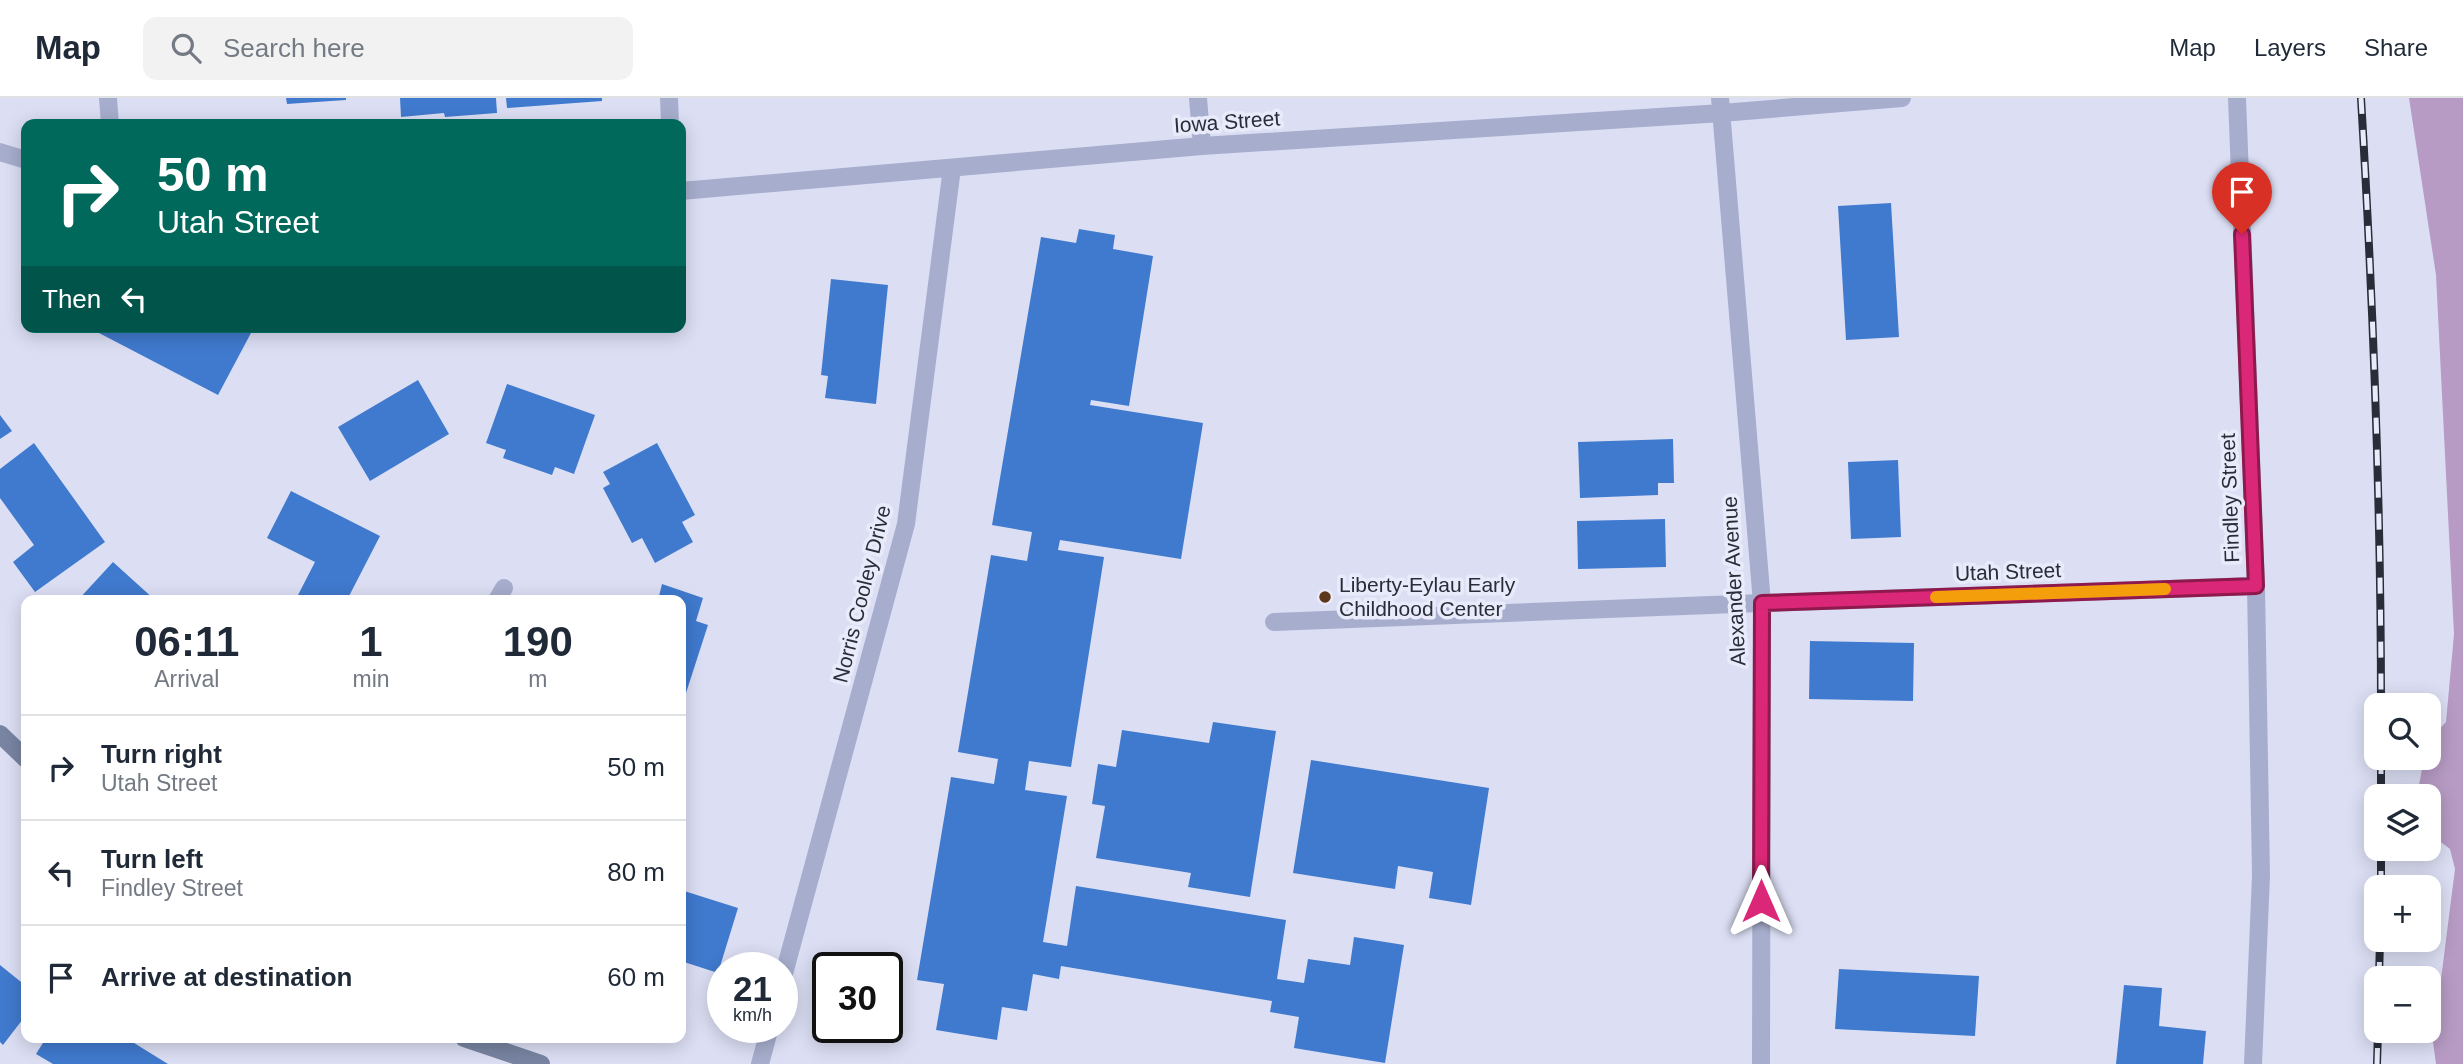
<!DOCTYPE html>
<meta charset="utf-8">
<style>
:root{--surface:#fff;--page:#f2f2f3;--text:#1f2937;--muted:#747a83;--line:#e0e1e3}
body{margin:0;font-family:Helvetica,sans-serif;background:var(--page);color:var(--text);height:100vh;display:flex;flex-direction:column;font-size:26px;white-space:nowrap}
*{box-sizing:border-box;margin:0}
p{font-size:23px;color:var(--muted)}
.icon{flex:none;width:38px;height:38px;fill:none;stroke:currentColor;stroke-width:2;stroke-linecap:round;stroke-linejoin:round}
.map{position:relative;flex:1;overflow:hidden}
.drawer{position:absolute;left:21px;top:497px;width:665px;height:448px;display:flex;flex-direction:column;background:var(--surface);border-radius:14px;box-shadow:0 4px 18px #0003}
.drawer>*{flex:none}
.hud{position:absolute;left:21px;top:21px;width:665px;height:214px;border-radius:14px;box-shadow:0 4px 18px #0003;background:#00695c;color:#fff;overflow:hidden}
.controls{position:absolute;left:2364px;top:595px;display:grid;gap:14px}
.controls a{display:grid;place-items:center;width:77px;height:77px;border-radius:14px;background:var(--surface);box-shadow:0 4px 18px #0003;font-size:35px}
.speed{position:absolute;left:707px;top:854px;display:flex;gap:14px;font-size:35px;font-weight:700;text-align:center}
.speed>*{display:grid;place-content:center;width:91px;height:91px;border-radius:50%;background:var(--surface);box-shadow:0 4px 18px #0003;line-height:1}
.speed small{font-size:18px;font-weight:400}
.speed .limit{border:4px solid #111;border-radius:10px;background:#fff;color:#111}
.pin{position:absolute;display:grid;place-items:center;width:60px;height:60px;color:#fff;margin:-72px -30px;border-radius:50% 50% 50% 0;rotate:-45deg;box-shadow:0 0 7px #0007}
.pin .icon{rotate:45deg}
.me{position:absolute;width:77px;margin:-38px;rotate:0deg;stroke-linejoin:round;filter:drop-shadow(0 0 5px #0008)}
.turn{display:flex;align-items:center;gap:24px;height:147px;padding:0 21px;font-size:32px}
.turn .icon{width:91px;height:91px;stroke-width:2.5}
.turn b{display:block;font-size:49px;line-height:60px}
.then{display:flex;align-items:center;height:66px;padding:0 21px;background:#0003;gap:14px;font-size:26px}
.eta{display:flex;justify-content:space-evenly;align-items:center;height:119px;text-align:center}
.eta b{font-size:42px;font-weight:700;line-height:49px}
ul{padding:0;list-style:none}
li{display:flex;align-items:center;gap:21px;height:105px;padding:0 21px;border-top:2px solid var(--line)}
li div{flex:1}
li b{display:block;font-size:26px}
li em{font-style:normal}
header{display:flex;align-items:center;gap:42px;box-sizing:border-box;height:98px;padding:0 35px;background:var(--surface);border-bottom:2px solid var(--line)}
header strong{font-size:33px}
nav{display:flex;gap:38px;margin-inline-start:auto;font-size:24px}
.search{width:490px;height:63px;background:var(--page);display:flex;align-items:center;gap:18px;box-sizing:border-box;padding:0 24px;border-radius:14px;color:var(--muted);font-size:26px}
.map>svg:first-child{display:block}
</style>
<header>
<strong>Map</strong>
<div class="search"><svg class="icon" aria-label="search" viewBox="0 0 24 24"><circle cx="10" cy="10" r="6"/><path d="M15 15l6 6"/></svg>Search here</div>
<nav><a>Map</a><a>Layers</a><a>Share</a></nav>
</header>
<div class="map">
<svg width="2463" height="966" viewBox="0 0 2463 966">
<rect width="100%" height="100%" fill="#dcdff4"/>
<!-- green -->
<path fill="#b79bc4" d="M2409 0H2463V966H2436L2433 944 2455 771 2450 751 2429 735V698H2417L2424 660H2429L2430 641 2446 624 2454 536 2436 177Z"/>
<!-- building -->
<path fill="#407ace" d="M286 0H346V2L287 6Z
M400 0H496L497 15 445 19 444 15 401 19Z
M506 0H602V3L507 10Z
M1891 105 1899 239 1846 242 1838 108Z
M1079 131 1115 137 1113 151 1153 158 1129 308 1091 302 1090 307 1203 325 1181 461 1060 442 1058 452 1104 459 1071 669 1029 663 1025 692 1067 698 1043 844 1067 848 1076 788 1286 822 1277 881 1304 885 1308 861 1350 867 1354 839 1404 847 1385 965 1294 950 1299 919 1270 914 1272 903 1061 868 1059 881 1033 876 1027 913 1002 909 997 942 936 932 944 886 917 882 951 679 994 686 998 661 958 654 991 457 1027 463 1032 434 992 427 1041 139 1076 145Z
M831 181 888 187 876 306 825 300 828 278 821 277Z
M102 229H240L251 235 218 297 99 235Z
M418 282 449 336 370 383 338 329Z
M507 286 595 317 574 376 555 369 552 377 503 360 506 352 486 345Z
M0 317 12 333 0 341Z
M1673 341 1674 385H1658V397L1580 400 1578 344Z
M34 345 105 444 35 494 13 464 34 447 0 400V371Z
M657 345 695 417 682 424 693 444 655 465 642 440 632 445 603 390 610 386 603 374Z
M1898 362 1901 439 1851 441 1848 364Z
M291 393 380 438 347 502H303L297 499 315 464 267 440Z
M1665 421 1666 469 1578 471 1577 423Z
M113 464 155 502H78Z
M662 486 703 500 696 523 708 527 686 595 681 594V502H658Z
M1810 543 1914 545 1913 603 1809 601Z
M1213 624 1276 633 1250 799 1188 789 1191 775 1096 760 1105 708 1092 706 1098 666 1116 669 1122 632 1209 645Z
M1311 662 1489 690 1471 807 1429 800 1433 774 1398 768 1395 791 1293 775Z
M681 792 738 810 718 875 681 863Z
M0 867 26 888V917L3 947 0 944Z
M1839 871 1979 878 1975 938 1835 931Z
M2124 887 2162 890 2159 928 2206 933 2203 966H2116Z
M46 940H126L168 966H53L36 956Z"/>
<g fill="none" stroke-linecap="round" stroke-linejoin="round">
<!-- service -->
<path stroke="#a7aecd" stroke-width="18" d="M1274 524 1762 505"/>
<!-- minor -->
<path stroke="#a7aecd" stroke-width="18" d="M108 0 110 26
M669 0 670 26
M1198 0 1202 48
M1720 0 1762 505 1761 966
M0 54 26 62
M681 93 1202 48 1722 15 1902 0
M497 502 504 490
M1762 505 2256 488
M782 883 906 426 952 70
M760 966 770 929"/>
<!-- tertiary -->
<path stroke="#a7aecd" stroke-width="18" d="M2237 0 2256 488 2261 778 2253 966"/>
<!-- secondary -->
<path stroke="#7884a1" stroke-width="18" d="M0 636 26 661
M464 940 541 966"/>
<defs>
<path id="rail" d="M2361 0C2373 202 2381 405 2381 607
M2381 660V698
M2381 789V751
M2379 880 2380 842
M2377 966 2378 933"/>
</defs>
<!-- rail casing -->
<use href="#rail" stroke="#282e39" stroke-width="8"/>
<!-- rail -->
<use href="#rail" stroke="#e9ebfb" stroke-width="5" stroke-dasharray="16" stroke-linecap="butt"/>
</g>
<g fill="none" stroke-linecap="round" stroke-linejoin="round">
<defs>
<path id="route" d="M1761 803 1762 505 2256 488 2242 136"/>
</defs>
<!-- route casing -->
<use href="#route" stroke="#8e194d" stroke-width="18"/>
<!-- route -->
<use href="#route" stroke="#db2777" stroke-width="12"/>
<!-- slow -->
<path stroke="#f59e0b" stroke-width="12" d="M1936 499 2165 491"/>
</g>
<!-- markers -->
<circle fill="#5e371a" stroke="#e9ebfb" stroke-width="2.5" cx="1325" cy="499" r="7"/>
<g text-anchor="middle" stroke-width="7" stroke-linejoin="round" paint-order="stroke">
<!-- street labels -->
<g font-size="21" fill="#282e39" stroke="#e9ebfb">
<text transform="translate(1227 24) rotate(-4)" y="7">Iowa Street</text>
<text transform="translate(2230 400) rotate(-92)" y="7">Findley Street</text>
<text transform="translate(2008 474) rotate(-2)" y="7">Utah Street</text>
<text transform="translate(1734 483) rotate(-93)" y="7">Alexander Avenue</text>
<text transform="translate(862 496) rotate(-76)" y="7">Norris Cooley Drive</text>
</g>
<!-- poi labels -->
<g font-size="21" fill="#282e39" stroke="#e9ebfb" text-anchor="start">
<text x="1339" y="494">Liberty-Eylau Early<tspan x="1339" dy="24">Childhood Center</tspan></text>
</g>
</g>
</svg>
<div class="controls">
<a><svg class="icon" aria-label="search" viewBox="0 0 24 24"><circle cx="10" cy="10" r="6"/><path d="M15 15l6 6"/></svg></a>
<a><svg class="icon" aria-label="layers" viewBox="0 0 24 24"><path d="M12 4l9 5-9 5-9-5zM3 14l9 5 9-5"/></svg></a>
<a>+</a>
<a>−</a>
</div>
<div class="speed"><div>21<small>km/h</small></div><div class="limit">30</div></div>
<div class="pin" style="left:2242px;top:136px;background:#d93025"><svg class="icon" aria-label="arrive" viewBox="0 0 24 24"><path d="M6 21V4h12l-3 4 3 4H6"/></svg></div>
<svg class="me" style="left:1761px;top:803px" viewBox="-20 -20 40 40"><path d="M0-17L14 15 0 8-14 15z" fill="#db2777" stroke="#fff" stroke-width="4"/></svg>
<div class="hud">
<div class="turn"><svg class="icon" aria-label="right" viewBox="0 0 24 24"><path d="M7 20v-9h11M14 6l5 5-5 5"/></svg><div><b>50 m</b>Utah Street</div></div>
<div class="then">Then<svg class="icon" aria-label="left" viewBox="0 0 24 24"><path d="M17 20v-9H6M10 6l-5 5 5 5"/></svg></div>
</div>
<section class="drawer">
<div class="eta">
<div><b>06:11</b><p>Arrival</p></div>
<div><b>1</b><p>min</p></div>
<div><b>190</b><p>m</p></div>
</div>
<ul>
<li><svg class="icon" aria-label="right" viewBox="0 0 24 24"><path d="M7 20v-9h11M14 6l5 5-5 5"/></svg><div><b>Turn right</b><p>Utah Street</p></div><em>50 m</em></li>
<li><svg class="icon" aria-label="left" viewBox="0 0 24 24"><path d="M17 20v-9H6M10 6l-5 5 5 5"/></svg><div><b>Turn left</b><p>Findley Street</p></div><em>80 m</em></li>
<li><svg class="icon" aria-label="arrive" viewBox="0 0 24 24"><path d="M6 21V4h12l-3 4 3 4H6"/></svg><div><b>Arrive at destination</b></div><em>60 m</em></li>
</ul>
</section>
</div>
